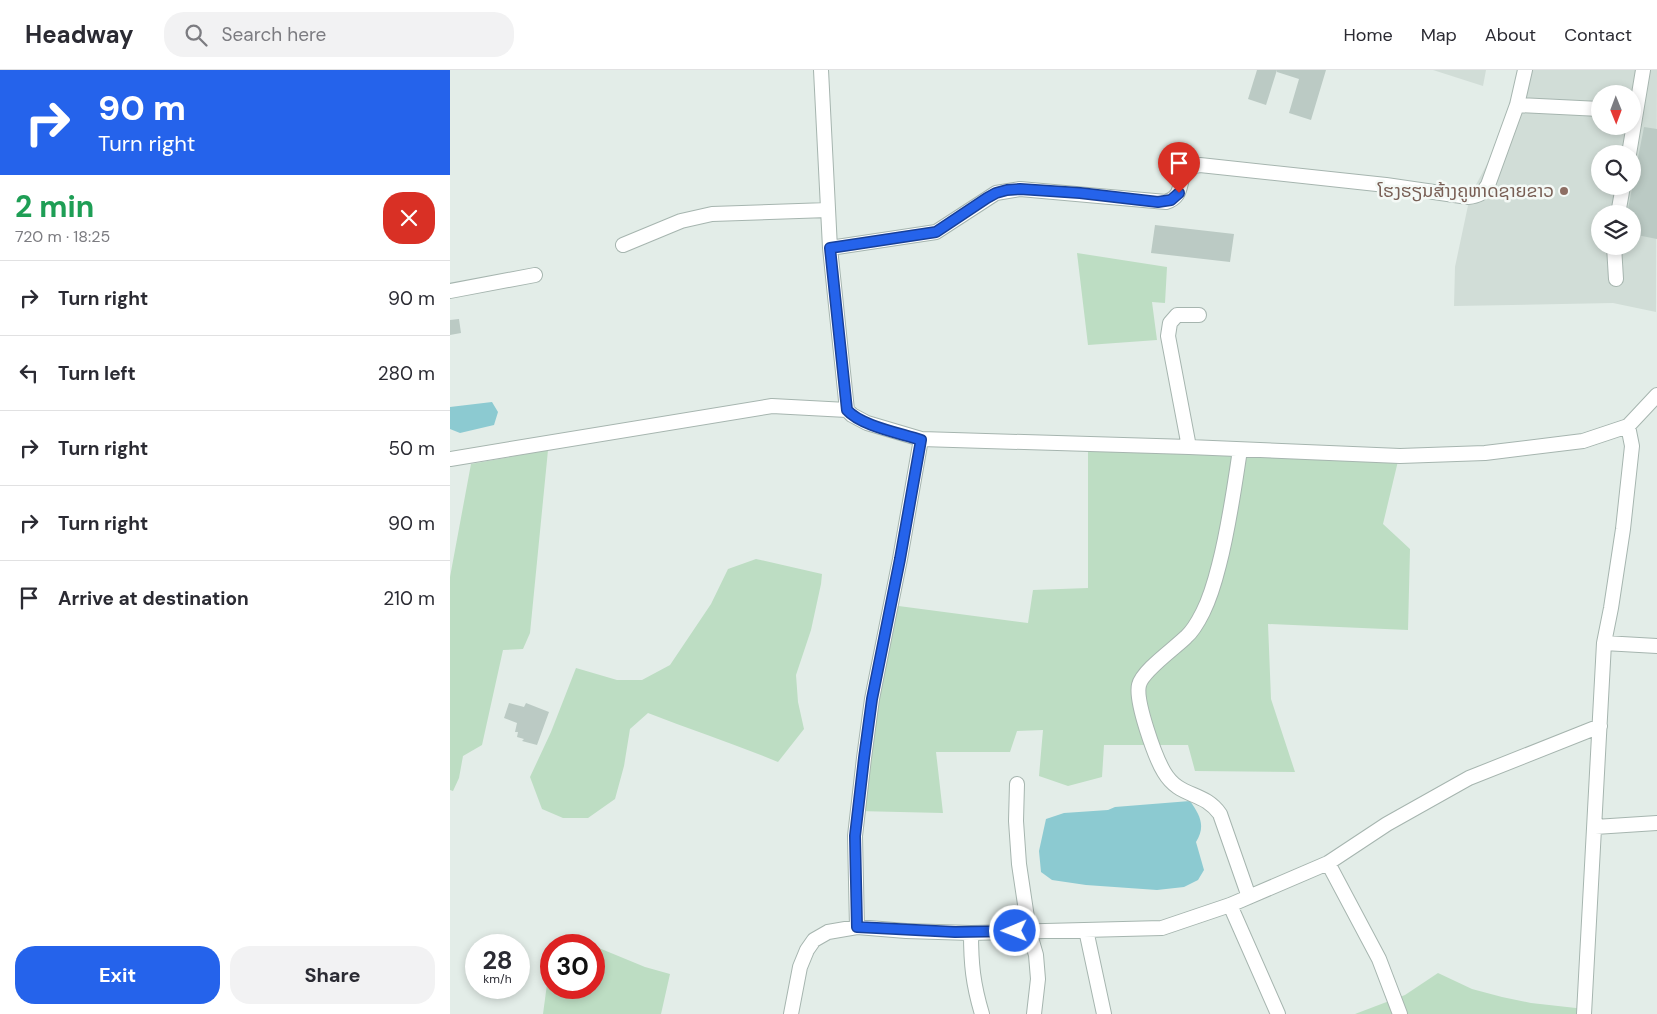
<!DOCTYPE html>
<meta charset="utf-8">
<style>
:root{--surface:#fff;--page:#f2f2f3;--text:#2b2b33;--muted:#7c7c81;--line:#e1e1e2;--accent:#2563eb}
body{margin:0;font-family:"DM Sans","Noto Sans Lao",sans-serif;background:var(--page);color:var(--text);height:100vh;display:flex;flex-direction:column;font-size:19px;white-space:nowrap}
*{box-sizing:border-box;margin:0}
p{font-size:16px;color:var(--muted)}
.icon{flex:none;width:28px;height:28px;fill:none;stroke:currentColor;stroke-width:2;stroke-linecap:round;stroke-linejoin:round}
.map{position:relative;flex:1;overflow:hidden}
.sheet{display:flex;flex-direction:column;background:var(--surface);width:450px}
.sheet>*{flex:none}
.guide{background:#2563eb;color:#fff;overflow:hidden}
.needle{width:32px;rotate:179deg}
.controls{position:absolute;left:1141px;top:15px;display:grid;gap:10px}
.controls a{display:grid;place-items:center;width:50px;height:50px;border-radius:50%;background:var(--surface);box-shadow:0 2px 8px #0003;font-size:25px}
.speed{position:absolute;left:15px;top:864px;display:flex;gap:10px;font-size:25px;font-weight:700;text-align:center}
.speed>*{display:grid;place-content:center;width:65px;height:65px;border-radius:50%;background:var(--surface);box-shadow:0 2px 8px #0003;line-height:1}
.speed small{font-size:12px;font-weight:400}
.speed .limit{border:8px solid #d22;background:#fff;color:#111}
.pin{position:absolute;display:grid;place-items:center;width:42px;height:42px;color:#fff;margin:-51px -21px;border-radius:50% 50% 50% 0;rotate:-45deg;box-shadow:0 0 5px #0007}
.pin .icon{rotate:45deg}
.me{position:absolute;width:55px;margin:-28px;rotate:269deg;stroke-linejoin:round;filter:drop-shadow(0 0 4px #0008)}
.turn{display:flex;align-items:center;gap:18px;height:105px;padding:0 15px;font-size:22px}
.turn .icon{width:65px;height:65px;stroke-width:2.5}
.turn b{display:block;font-size:35px;line-height:42px}
.round{display:grid;place-items:center;flex:none;width:52px;height:52px;border-radius:20px;background:var(--page)}
.head{display:flex;align-items:center;justify-content:space-between;height:85px;padding:0 15px}
h1{font-size:30px;font-weight:700;line-height:38px;color:#1e9e55}
.button{display:flex;gap:10px;margin-top:auto;padding:10px 15px}
.button a{flex:1;height:58px;border-radius:20px;background:var(--accent);color:#fff;font-size:20px;font-weight:700;line-height:58px;text-align:center}
.button a+a{background:var(--page);color:var(--text)}
ul{padding:0;list-style:none}
li{display:flex;align-items:center;gap:15px;height:75px;padding:0 15px;border-top:1px solid var(--line)}
li div{flex:1}
li b{display:block;font-size:19px}
li em{font-style:normal}
header{display:flex;align-items:center;gap:30px;box-sizing:border-box;height:70px;padding:0 25px;background:var(--surface);border-bottom:1px solid var(--line)}
header strong{font-size:24px}
nav{display:flex;gap:28px;margin-inline-start:auto;font-size:18px}
.search{width:350px;height:45px;background:var(--page);display:flex;align-items:center;gap:12px;box-sizing:border-box;padding:0 18px;border-radius:20px;color:var(--muted);font-size:19px}
main{display:flex;flex:1;min-height:0}
.map>svg:first-child{display:block}
</style>
<header>
<strong>Headway</strong>
<div class="search"><svg class="icon" aria-label="search" viewBox="0 0 24 24"><circle cx="10" cy="10" r="6"/><path d="M15 15l6 6"/></svg>Search here</div>
<nav><a>Home</a><a>Map</a><a>About</a><a>Contact</a></nav>
</header>
<main>
<section class="sheet">
<div class="guide">
<div class="turn"><svg class="icon" aria-label="right" viewBox="0 0 24 24"><path d="M7 20v-9h11M14 6l5 5-5 5"/></svg><div><b>90 m</b>Turn right</div></div>
</div>
<div class="head"><div><h1>2 min</h1><p>720 m · 18:25</p></div><a class="round" style="background:#d93025;color:#fff"><svg class="icon" aria-label="close" viewBox="0 0 24 24"><path d="M6 6l12 12M18 6L6 18"/></svg></a></div>
<ul>
<li><svg class="icon" aria-label="right" viewBox="0 0 24 24"><path d="M7 20v-9h11M14 6l5 5-5 5"/></svg><div><b>Turn right</b></div><em>90 m</em></li>
<li><svg class="icon" aria-label="left" viewBox="0 0 24 24"><path d="M17 20v-9H6M10 6l-5 5 5 5"/></svg><div><b>Turn left</b></div><em>280 m</em></li>
<li><svg class="icon" aria-label="right" viewBox="0 0 24 24"><path d="M7 20v-9h11M14 6l5 5-5 5"/></svg><div><b>Turn right</b></div><em>50 m</em></li>
<li><svg class="icon" aria-label="right" viewBox="0 0 24 24"><path d="M7 20v-9h11M14 6l5 5-5 5"/></svg><div><b>Turn right</b></div><em>90 m</em></li>
<li><svg class="icon" aria-label="arrive" viewBox="0 0 24 24"><path d="M6 21V4h12l-3 4 3 4H6"/></svg><div><b>Arrive at destination</b></div><em>210 m</em></li>
</ul>
<div class="button"><a>Exit</a><a>Share</a></div>
</section>
<div class="map">
<svg width="1207" height="944" viewBox="0 0 1207 944">
<rect width="100%" height="100%" fill="#e3ede8"/>
<!-- built -->
<path fill="#d1ddd7" fill-rule="evenodd" d="M983 0H1036L1033 16Z
M1075 0H1207L1206 242 1163 233 1004 236 1005 197 1020 126 1061 49ZM1150 24H1182V56H1150ZM1150 84H1182V116H1150ZM1150 144H1182V176H1150Z"/>
<!-- green -->
<path fill="#bdddc3" d="M627 183 717 197 715 233 702 232 707 270 638 275Z
M638 379 948 391 933 454 960 479 958 560 818 554 821 629 845 702 745 701 738 675H654L652 707 618 716 589 706 593 660 567 661 560 682H486L493 743 407 741 441 535 578 553 583 520 638 518Z
M98 380 80 563 73 579 53 580 32 675 13 686 9 708 3 721 0 720V507L21 394Z
M306 489 372 504 371 514 361 560 346 605 348 632 354 659 328 692C285 674 241 660 198 643L180 659 174 696 165 729 138 748H113L92 739 80 707 101 662 126 598 167 610H192L220 595 261 534 278 499Z
M144 876 195 897 220 904 211 944H93L100 892H101V918H144Z
M988 903 1022 919 1052 927 1081 933 1135 939 1134 944H905L955 925Z"/>
<!-- water -->
<path fill="#8ccad1" d="M42 332 48 342 44 355 10 363 0 359V337Z
M740 731C750 745 756 756 746 772L754 800 748 810 734 817 707 820 636 815 602 810 591 802 589 781 596 749 614 743 658 740 665 737Z"/>
<!-- building -->
<path fill="#bbcac4" d="M807 0H827L816 35 798 29Z
M827 0H876L861 50 839 43 849 9 827 2Z
M1194 57 1207 59V169L1182 164V144H1177Z
M705 155 784 164 780 192 701 183Z
M9 249 11 263 0 265V250Z
M59 633 74 637 76 633 99 642 87 675 72 671 74 669 67 667 68 662H65L67 653 54 648Z"/>
<g fill="none" stroke-linecap="round" stroke-linejoin="round">
<defs>
<path id="minor" d="M371 0 380 178 397 340
M1067 35 1150 39
M1179 84 1193 0
M1168 144 1173 116
M173 175 231 151 262 144 378 140
M1164 176 1166 209
M380 178 486 162 546 123 570 119 716 132C740 125 721 99 750 95L936 115 1018 127C1027 126 1033 124 1038 115L1067 35 1075 0
M0 221 85 205
M739 377 718 266 720 253 727 245H749
M790 380C784 419 779 457 769 495 765 511 760 528 753 542 749 550 743 561 736 567 725 578 692 601 689 615 685 631 705 687 714 702 730 729 753 720 770 744L799 827
M0 389 322 336 397 340 402 345 417 353 471 369 739 377 950 386 1035 383 1133 371 1178 356 1207 325
M1154 573 1207 576
M567 714 566 751 569 794 579 861 586 885 588 909 584 944
M1145 757 1207 753
M878 793 929 889 950 944
M780 835 828 944
M407 857 405 766 414 688 422 629 450 489 471 369
M636 860 654 944
M521 863C521 894 523 914 532 944
M341 944 350 897 357 880 364 870 378 862 407 857 456 861 521 863 712 858 780 835 878 793 937 754 1019 708 1150 656
M1134 944 1154 573 1161 538 1173 459 1182 376 1178 356"/>
</defs>
<!-- minor casing -->
<use href="#minor" stroke="#a6b5af" stroke-width="16"/>
<!-- minor -->
<use href="#minor" stroke="#fff" stroke-width="14"/>
</g>
<g fill="none" stroke-linecap="round" stroke-linejoin="round">
<defs>
<path id="route" d="M565 861 505 862 407 857 405 766 414 688 422 629 450 489 471 370C450 363 411 356 397 340L380 178 486 162 537 128 546 123 557 120 570 119 630 123 708 132 721 130 729 123"/>
</defs>
<!-- route casing -->
<use href="#route" stroke="#184099" stroke-width="12"/>
<!-- route -->
<use href="#route" stroke="#2563eb" stroke-width="9"/>
</g>
<!-- markers -->
<circle fill="#8d6e63" stroke="#f4f9f6" stroke-width="2" cx="1114" cy="121" r="5"/>
<g text-anchor="middle" stroke-width="5" stroke-linejoin="round" paint-order="stroke">
<!-- education labels -->
<g font-size="18" fill="#785e54" stroke="#f4f9f6" text-anchor="end">
<text x="1104" y="127">ໂຮງຮຽນສ້າງຄູຫາດຊາຍຂາວ</text>
</g>
</g>
</svg>
<div class="controls">
<a><svg class="needle" viewBox="-14 -14 28 28"><path d="M0-13l5 13h-10z" fill="#e53935"/><path d="M0 13l5-13h-10z" fill="#7c7c81"/></svg></a>
<a><svg class="icon" aria-label="search" viewBox="0 0 24 24"><circle cx="10" cy="10" r="6"/><path d="M15 15l6 6"/></svg></a>
<a><svg class="icon" aria-label="layers" viewBox="0 0 24 24"><path d="M12 4l9 5-9 5-9-5zM3 14l9 5 9-5"/></svg></a>
</div>
<div class="speed"><div>28<small>km/h</small></div><div class="limit">30</div></div>
<div class="pin" style="left:729px;top:123px;background:#d93025"><svg class="icon" aria-label="arrive" viewBox="0 0 24 24"><path d="M6 21V4h12l-3 4 3 4H6"/></svg></div>
<svg class="me" style="left:565px;top:861px" viewBox="-20 -20 40 40"><circle r="17" fill="#2563eb" stroke="#fff" stroke-width="3"/><path d="M0-11L8 9 0 5-8 9z" fill="#fff"/></svg>
</div>
</main>
